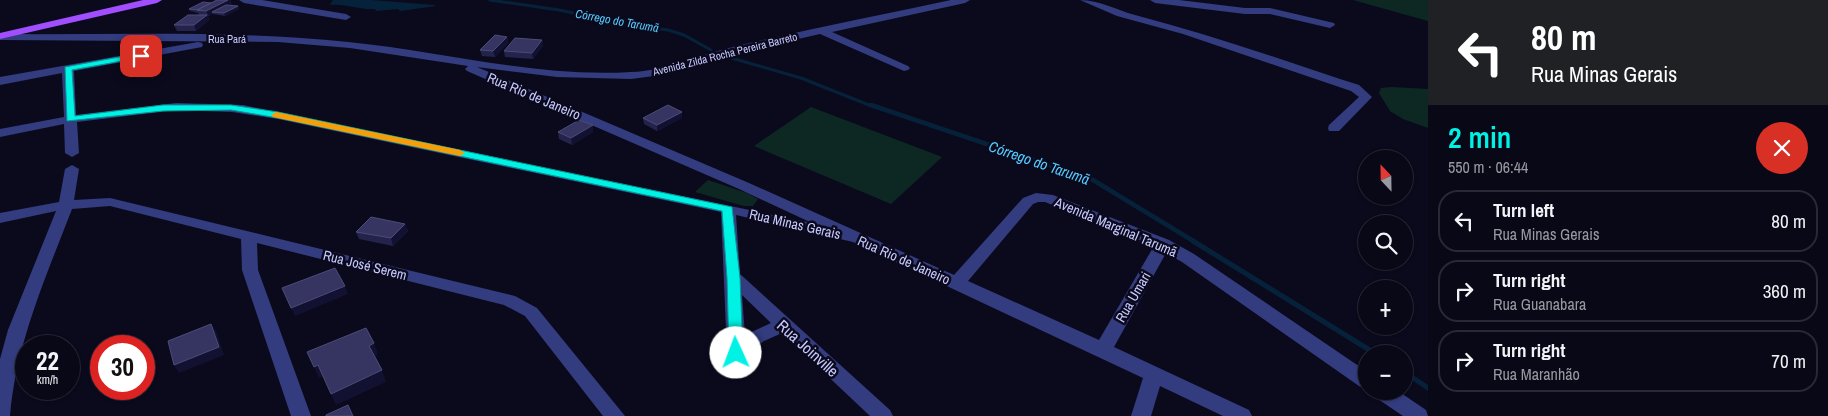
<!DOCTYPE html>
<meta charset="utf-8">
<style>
:root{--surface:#080816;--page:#11111f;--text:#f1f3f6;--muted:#989aa1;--line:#292935;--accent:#00f2e4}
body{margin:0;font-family:"Archivo Narrow",sans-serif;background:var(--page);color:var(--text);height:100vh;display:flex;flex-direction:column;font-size:19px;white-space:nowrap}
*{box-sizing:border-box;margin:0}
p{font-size:16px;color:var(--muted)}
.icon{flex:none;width:28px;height:28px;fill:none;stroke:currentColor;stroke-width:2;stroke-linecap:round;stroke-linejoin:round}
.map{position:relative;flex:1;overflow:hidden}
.panel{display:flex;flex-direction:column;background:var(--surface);width:400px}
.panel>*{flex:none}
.guide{background:#202124;color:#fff;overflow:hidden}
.needle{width:32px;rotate:338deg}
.tools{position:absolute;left:1358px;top:150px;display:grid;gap:10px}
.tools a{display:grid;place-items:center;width:55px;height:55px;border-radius:50%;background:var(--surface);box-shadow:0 1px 4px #0004,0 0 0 1px var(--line);font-size:25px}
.speed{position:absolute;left:15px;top:335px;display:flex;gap:10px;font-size:25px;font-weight:700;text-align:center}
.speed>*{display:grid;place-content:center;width:65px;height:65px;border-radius:50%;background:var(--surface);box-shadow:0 1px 4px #0004,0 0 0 1px var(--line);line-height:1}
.speed small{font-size:12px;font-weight:400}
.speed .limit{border:8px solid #d22;background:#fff;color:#111}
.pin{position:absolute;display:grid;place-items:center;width:42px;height:42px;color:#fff;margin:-21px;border-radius:10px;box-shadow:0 2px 8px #0006}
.me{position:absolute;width:55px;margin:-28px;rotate:358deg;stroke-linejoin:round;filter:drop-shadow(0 0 4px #0008)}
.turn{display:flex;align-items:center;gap:18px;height:105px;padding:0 20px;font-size:22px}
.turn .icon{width:65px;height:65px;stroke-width:2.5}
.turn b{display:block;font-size:35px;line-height:42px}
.round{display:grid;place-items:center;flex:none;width:52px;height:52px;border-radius:26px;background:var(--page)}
.head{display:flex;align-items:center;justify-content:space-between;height:85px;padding:0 20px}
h1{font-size:30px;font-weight:600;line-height:38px;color:var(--accent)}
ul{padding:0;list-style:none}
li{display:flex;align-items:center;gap:15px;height:62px;margin:0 10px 8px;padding:0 10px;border:2px solid var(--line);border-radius:20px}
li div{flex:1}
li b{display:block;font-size:19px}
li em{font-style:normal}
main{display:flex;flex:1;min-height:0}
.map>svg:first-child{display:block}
</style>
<main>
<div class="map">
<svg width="1428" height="416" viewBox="0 0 1428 416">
<rect width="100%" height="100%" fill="#0b0a1d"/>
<!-- green -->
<path fill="#0d2823" d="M1353 0H1428V21Z
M1391 87 1428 89V128L1403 119 1390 111 1379 93 1381 88Z
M811 107 942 157 891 204 754 146Z
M708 180 747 193 758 199 753 206H744L695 192Z"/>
<!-- water -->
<path fill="#06223b" d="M333 0H371L434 5 436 6 400 11 398 9 376 11 375 9C359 10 346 3 330 5Z"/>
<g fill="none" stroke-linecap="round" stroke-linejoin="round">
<!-- stream-far2 -->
<path stroke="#06223b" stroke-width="3" d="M490 0 559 10 636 26 668 30 684 35 711 50
M728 57 801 78 874 107"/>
<!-- stream-far1 -->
<path stroke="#06223b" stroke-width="4.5" d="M871 105 1093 180 1195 242"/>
<!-- stream -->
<path stroke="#06223b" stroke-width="5" d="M1193 241 1376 354
M1404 372 1428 388"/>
<!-- minor -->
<path fill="#333c7f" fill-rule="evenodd" d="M239 0H262L346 14 351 17 346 20 244 3Z
M951 0H970L965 3 832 32 908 66 910 68 908 70 904 71 820 34 732 54 669 74 631 79 557 77 477 67 749 183 954 275 1023 198 1036 193 1053 195 1169 240 1194 254 1366 371V389L1359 386 1182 262 1166 253 1114 347 1249 410 1252 416H1223L1160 386 1151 416H1131L1143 378 853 242 736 215 740 274 890 410 893 416H870L782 333 764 341 746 354 748 370 745 375 738 377 731 375 728 370 727 353 721 212 278 119 232 112 176 110 77 122 79 153 72 157 65 153 64 124 0 137V129L64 117 62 73 0 85V77L198 42 202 43 203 45 202 47 74 71 76 115 176 103 243 105 812 223 739 189 467 71 465 69 468 66 350 48 278 42 0 40V34C115 35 233 30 348 42 441 51 537 78 631 72 666 71 696 56 729 48 803 30 877 16 951 0ZM1038 202H1045L1154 246 1099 340 968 281 1033 204ZM742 295 771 323 745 335Z
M1080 0C1100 0 1116 10 1135 15 1204 33 1272 56 1340 79L1359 85 1372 97 1339 131H1329L1328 128 1329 125 1359 97 1351 91 1183 34 1117 16Z
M1150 0H1179L1245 8H1270L1334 23 1335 25 1330 28 1270 14H1245L1155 3Z
M72 165 79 169 74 200 110 198 515 296 537 308 625 416H603L525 316 504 305 257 243 258 270 311 416H291L242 270 241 239 110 206 72 209C46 277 16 343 10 416H0V359L8 330 56 211 0 223V213L59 202 65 169Z
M1372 391H1398L1426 410 1428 416H1403L1375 397Z"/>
<!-- major -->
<path fill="#a14eff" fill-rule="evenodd" d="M143 0H162L157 3 0 39V33Z"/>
</g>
<!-- wall -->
<path fill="#24234c" d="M217 0H230L232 5 230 6H238L239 9 225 16 213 14 208 16 209 20 196 31H177L174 25 199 15 198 13 190 11 189 9 211 3Z
M507 37 508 43 495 57 482 56 480 50Z
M542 40 543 46 533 59 505 57 504 51Z
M682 112V118L657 131 644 124 643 118Z
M593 125V132L572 145 559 139 558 132Z
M405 224 408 231 393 246 359 239 356 232Z"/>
<!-- shaded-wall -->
<path fill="#131131" d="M228 0H230L232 5 217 12H212L213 14 209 16 206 11Z
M238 6 239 9 225 16 224 13Z
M207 15 209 20 196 31 194 25Z
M507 37 508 43 495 57 493 51Z
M542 40 543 46 533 59 532 53Z
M682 112V118L657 131V125Z
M593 125V132L572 145 571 138Z
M405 224 408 231 393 246 391 238Z
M345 286 348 294 295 316 291 308Z
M211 324 216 331 224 355 179 373 174 365Z
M374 343 378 354 374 357 369 346Z
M318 365 323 376 319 378 314 367Z
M382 370 386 382 336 405 331 394Z"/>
<!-- building -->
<path fill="#363460" stroke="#4c4c79" d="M217 0H228L206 11 197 10Z
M203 2 211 3 197 10H200L189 9Z
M226 5 238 6 224 13 212 12Z
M188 15H207L194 25H174Z
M495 35 507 37 493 51 480 50Z
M515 38 542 40 532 53 504 51Z
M668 105 682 112 657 125 643 118Z
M579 120 593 125 571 138 558 132Z
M371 217 405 224 391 238 356 232Z
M335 268 345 286 291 308 282 288Z
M211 324 219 347 174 365 168 341Z
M366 328 374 343 369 346 382 370 331 394 318 365 314 367 307 352Z
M348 405 353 416H326V415Z"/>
<!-- route -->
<path fill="#00f2e4" stroke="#009d94" d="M141 53 145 56 144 57 72 70 75 116 163 105H231L278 112 732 207 740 278 743 353 741 357 736 358 731 357 729 353 727 278 722 211 278 118 231 110 163 111 67 121 65 67Z"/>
<!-- slow -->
<path fill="#f59e0b" d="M276 112 460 150 465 153 460 156 273 117 271 115Z"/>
<g text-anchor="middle" stroke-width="5" stroke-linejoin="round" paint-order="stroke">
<!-- far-street labels -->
<g font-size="11" fill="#c7c9ff" stroke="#0b0a1d">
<text x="227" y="43">Rua Pará</text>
<text transform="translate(725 54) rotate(-14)" y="4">Avenida Zilda Rocha Pereira Barreto</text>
</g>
<!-- far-water labels -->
<g font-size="12" font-style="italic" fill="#55cbff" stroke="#0b0a1d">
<text transform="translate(617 21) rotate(10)" y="4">Córrego do Tarumã</text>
</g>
<!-- street labels -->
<g font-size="14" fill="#c7c9ff" stroke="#0b0a1d">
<text transform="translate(534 96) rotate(23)" y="5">Rua Rio de Janeiro</text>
<text transform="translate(795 224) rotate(13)" y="5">Rua Minas Gerais</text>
<text transform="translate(1116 227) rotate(23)" y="5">Avenida Marginal Tarumã</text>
<text transform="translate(904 260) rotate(24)" y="5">Rua Rio de Janeiro</text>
<text transform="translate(365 265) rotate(14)" y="5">Rua José Serem</text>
<text transform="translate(1133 297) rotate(-60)" y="5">Rua Umari</text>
</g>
<!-- water labels -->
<g font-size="15" font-style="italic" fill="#55cbff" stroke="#0b0a1d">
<text transform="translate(1039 163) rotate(19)" y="5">Córrego do Tarumã</text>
</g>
<!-- near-street labels -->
<g font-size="16" fill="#c7c9ff" stroke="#0b0a1d">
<text transform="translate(808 348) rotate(42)" y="6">Rua Joinville</text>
</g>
</g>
</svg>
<div class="tools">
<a><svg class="needle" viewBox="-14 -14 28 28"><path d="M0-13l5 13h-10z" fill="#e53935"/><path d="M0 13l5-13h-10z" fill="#989aa1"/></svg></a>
<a><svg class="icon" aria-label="search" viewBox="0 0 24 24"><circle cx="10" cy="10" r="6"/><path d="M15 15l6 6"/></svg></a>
<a>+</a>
<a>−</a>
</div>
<div class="speed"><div>22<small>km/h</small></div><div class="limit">30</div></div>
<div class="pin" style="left:141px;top:56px;background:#d93025"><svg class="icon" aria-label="arrive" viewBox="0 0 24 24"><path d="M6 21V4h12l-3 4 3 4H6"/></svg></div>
<svg class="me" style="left:736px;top:353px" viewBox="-20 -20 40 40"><circle r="19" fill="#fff"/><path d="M0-13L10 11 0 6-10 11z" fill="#00f2e4"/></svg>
</div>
<section class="panel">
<div class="guide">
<div class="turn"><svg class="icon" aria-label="left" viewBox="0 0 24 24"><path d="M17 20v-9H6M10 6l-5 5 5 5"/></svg><div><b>80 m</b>Rua Minas Gerais</div></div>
</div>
<div class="head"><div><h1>2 min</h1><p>550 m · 06:44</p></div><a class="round" style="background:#d93025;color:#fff"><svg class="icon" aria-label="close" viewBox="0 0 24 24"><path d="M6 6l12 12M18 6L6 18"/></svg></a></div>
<ul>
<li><svg class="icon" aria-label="left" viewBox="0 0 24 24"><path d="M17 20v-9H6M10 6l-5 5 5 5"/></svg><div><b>Turn left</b><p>Rua Minas Gerais</p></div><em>80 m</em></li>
<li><svg class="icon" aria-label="right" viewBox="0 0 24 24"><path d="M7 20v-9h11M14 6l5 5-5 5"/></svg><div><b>Turn right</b><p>Rua Guanabara</p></div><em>360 m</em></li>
<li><svg class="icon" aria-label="right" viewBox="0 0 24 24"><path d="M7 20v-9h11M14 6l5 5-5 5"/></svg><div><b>Turn right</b><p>Rua Maranhão</p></div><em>70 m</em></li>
</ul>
</section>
</main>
